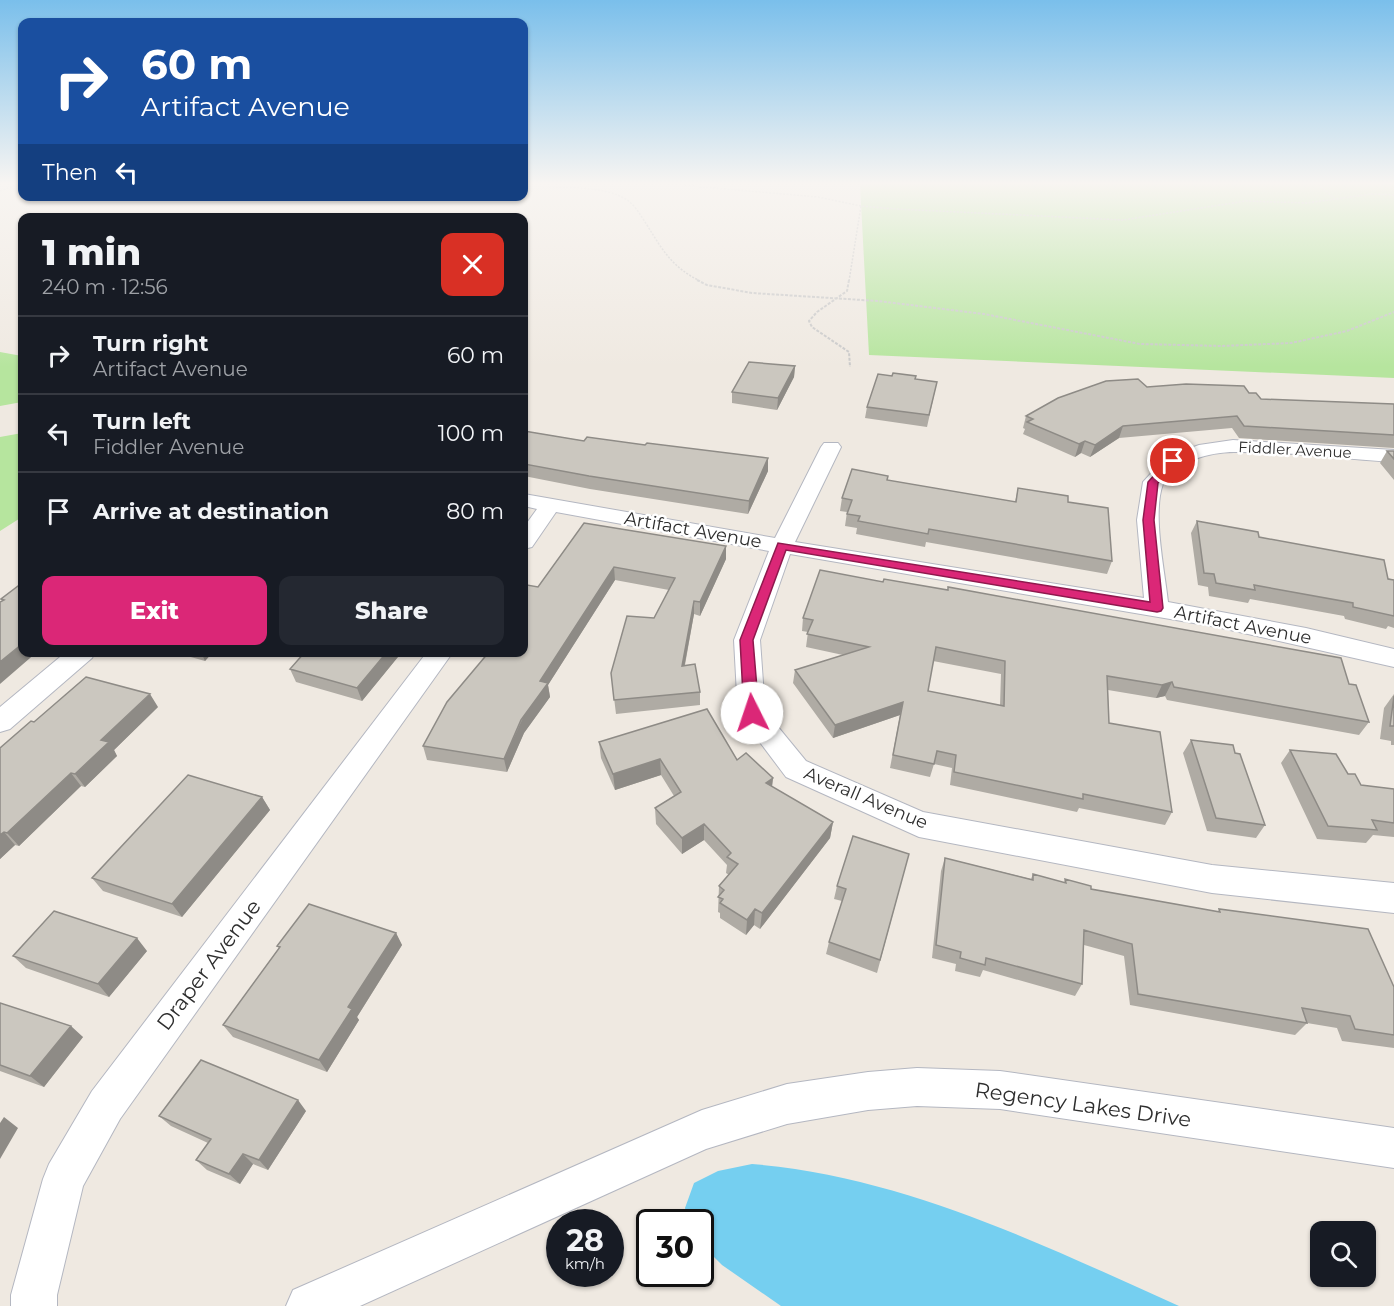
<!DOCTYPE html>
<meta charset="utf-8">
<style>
:root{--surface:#171b24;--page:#242831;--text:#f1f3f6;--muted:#9ea1a6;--line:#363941;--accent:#db2777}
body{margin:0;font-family:Montserrat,sans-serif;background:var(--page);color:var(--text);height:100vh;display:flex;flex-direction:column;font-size:22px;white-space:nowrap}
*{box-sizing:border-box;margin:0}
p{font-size:20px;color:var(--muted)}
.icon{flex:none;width:33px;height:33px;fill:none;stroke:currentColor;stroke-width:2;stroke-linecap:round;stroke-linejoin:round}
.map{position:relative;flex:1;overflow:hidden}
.sheet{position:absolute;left:18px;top:213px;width:510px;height:444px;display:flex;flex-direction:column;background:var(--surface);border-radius:12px;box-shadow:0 2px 4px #0004}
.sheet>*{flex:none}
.guide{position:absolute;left:18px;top:18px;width:510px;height:183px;border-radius:12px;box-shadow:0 2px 4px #0004;background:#1a4fa0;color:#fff;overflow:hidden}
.tools{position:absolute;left:1310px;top:1221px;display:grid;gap:12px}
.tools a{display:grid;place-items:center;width:66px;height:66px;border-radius:12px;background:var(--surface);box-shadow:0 2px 4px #0004;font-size:30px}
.speed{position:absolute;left:546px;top:1209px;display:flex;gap:12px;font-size:30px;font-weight:700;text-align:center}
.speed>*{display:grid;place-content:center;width:78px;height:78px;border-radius:50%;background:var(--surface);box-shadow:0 2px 4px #0004;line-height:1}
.speed small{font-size:15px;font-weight:400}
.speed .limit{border:3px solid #111;border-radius:9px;background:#fff;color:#111}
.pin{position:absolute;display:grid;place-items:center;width:51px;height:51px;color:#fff;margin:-26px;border:3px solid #fff;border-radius:50%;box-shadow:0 2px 6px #0007}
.me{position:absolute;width:66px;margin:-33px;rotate:356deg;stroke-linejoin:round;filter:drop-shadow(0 0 4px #0008)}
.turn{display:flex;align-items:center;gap:21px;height:126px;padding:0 24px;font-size:27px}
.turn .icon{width:78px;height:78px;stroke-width:2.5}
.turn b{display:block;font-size:42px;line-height:51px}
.then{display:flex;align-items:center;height:57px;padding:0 24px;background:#0003;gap:12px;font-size:22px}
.round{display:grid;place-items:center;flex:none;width:63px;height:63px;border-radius:12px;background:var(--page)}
.overview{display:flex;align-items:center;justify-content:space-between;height:102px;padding:0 24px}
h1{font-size:36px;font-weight:800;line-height:45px}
.cta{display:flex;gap:12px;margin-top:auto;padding:12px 24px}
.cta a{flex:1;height:69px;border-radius:12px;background:var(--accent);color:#fff;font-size:24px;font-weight:800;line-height:69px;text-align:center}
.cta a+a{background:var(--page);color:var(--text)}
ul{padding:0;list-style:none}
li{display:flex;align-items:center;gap:18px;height:78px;padding:0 24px;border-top:2px solid var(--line)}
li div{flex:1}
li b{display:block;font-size:22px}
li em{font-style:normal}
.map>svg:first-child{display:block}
</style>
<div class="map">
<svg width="1394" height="1306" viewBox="0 0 1394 1306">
<rect width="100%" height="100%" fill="#efe9e1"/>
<!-- green -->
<path fill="#b6e59e" d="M860 184H1394V378L869 355Z
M0 352 22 356V402L0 406Z
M22 433V517L0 531V437Z"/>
<!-- water -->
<path fill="#75cff0" d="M752 1164C903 1176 1043 1245 1179 1306H781L722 1265 701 1244 700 1222H689L685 1208 694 1183 718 1171Z"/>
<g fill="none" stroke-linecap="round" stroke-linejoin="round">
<defs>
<path id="street" d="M1233 440 1394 450V462C1341 459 1287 451 1234 452 1213 452 1172 461 1163 484 1152 513 1165 572 1168 602L1306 628 1394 649V667L1217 627 790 554 760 640 765 711 806 761 923 812 1212 865 1394 883V913L1212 893 919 837 786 777 738 713 734 640 769 551 556 512 532 547 524 549V527L537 509 524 506V494L775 538 821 447 824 443H838L841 447 795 542 1144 598 1137 520 1143 482 1166 457 1199 445Z
M66 652H95L92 658 10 729 0 732V707Z
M427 652H453L120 1119 83 1186 57 1295V1306H11V1295L43 1179 49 1164 92 1091Z
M917 1068 1000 1071 1394 1128V1168L1000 1109 917 1106 868 1110 787 1124 706 1149 360 1306H286L293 1290 702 1110 787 1084 868 1072Z"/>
</defs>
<!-- street casing -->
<use href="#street" stroke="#b4b7c1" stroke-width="2"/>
<!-- path-far1 -->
<path stroke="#c9c9c9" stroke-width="1.5" stroke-dasharray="2 1.5" stroke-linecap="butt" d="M668 184 818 197 861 206 896 209 1123 220 1246 201 1307 203 1372 194 1394 195
M1318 184 1335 199
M524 186H535
M535 186C561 188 605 185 627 200 635 205 641 216 647 225 663 251 672 267 700 281
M0 191 19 184
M849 281 861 206"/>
<!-- path -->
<path stroke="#c9c9c9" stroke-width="2" stroke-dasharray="3 1.5" stroke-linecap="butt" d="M697 280 707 285 752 293 878 301 984 314 1140 344 1222 346 1291 343 1347 331 1394 312
M849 280 847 291 817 312 809 321 812 327 849 352 850 367"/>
<!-- street -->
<use href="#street" fill="#fff" fill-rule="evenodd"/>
</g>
<!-- wall -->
<path fill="#afaba4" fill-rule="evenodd" d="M795 366 794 377 777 410 732 403V392Z
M915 379 937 382 927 427 865 418 867 407Z
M1147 387 1249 393 1261 399 1394 404V448L1239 438 1232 428 1119 438 1090 457 1081 453 1075 457 1023 434 1025 429 1023 428 1026 416Z
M524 431 768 471 748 514 590 489 524 476Z
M1387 451H1394V480L1380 463Z
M888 476 887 480 1015 502 1018 488 1068 502 1112 561 1107 574 926 542 925 547 856 534 857 528 845 526 847 512 840 511 842 498Z
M1197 521 1259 537 1394 580V628L1388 626 1386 629 1345 619 1344 616 1250 599 1248 603 1209 596 1208 587 1198 585 1191 533Z
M584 523 726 559 700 616 694 614 685 665 700 692V705L616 714 611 673 654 618 669 590 615 580 548 685 550 697 524 733 507 772 427 760 423 746 488 652 538 587Z
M883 582 1349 684 1369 722 1359 735 1167 700 1165 696 1156 698 1108 690 1109 723 1172 812 1165 825 1079 808 1077 812 950 785 952 768 934 764 930 777 890 768 900 715 833 738 793 683 795 670 843 655 806 647 808 632 802 631 803 618ZM933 661 1001 674 1000 706 928 691Z
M173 652H213L205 661Z
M402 652 362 701 296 682 290 669Z
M1394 694V745H1391V741L1380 739 1384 708Z
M158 707 114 750 117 756 85 787 81 786 19 846 15 845 0 859V748Z
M1191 740 1235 753 1265 825 1256 838 1207 831 1183 753Z
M599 742 737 760 773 778 772 787 833 822 830 838 760 929 754 925 746 935 720 918V913L718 912 719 886 729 875 726 873 727 865 704 840 682 854 656 824 655 808 674 796 661 775 615 790 601 758Z
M1290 750 1348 774 1361 785 1394 789V837L1373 835 1366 843 1317 839 1281 763Z
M262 797 270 810 182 917 103 891 92 878Z
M909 854 877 973 826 954 829 942 842 901 834 899 837 886Z
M945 858 1031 879 1033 874 1064 883 1065 879 1091 889 1218 912 1219 909 1394 987V1048L1342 1041 1337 1028 1307 1023 1295 1035 1130 1005 1124 956 1084 945 1082 984 1075 996 983 970 980 977 955 971 956 964 932 958 941 871Z
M396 933 402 945 357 1017 359 1020 327 1072 233 1037 223 1025 279 948 277 946Z
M147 951 109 997 26 968 13 956Z
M0 1003 83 1037 44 1087 0 1071Z
M306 1111 268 1170 253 1164 240 1184 207 1170 196 1160 208 1143 171 1126 159 1116Z"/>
<!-- shaded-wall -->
<path fill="#8e8b86" d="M795 366 794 377 777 410 778 398Z
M1123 426 1119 438 1090 457 1095 445Z
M1085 441 1081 453 1075 457 1079 444Z
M768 458V471L748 514 749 501Z
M726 546V559L700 616V602Z
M614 567 615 580 548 685 550 697 524 733 507 772 504 759 540 681Z
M694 601V614L682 679V666Z
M22 644V652H37L0 684V662Z
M201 652H213L205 661Z
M387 652H402L362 701 357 688Z
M1172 682 1165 696 1156 698 1162 685Z
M150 694 158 707 114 750 117 756 85 787 75 774 101 740Z
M903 702 900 715 833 738 835 725Z
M660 759 661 775 615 790 613 774Z
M71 773 81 786 19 846 7 833Z
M773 778 771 794 766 783Z
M262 797 270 810 182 917 172 904Z
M833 822 830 838 760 929 762 913Z
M704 824V840L682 854V838Z
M4 832 15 845 0 859V835Z
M755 909 754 925 746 935 747 920Z
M396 933 402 945 357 1017 359 1020 327 1072 319 1060 348 1007Z
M137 938 147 951 109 997 98 984Z
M71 1026 83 1037 44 1087 30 1076Z
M298 1100 306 1111 268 1170 259 1160Z
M4 1117 18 1128 0 1159V1123Z
M243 1154 253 1164 240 1184 229 1174Z"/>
<!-- building -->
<path fill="#cbc7bf" stroke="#8e8b86" stroke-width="1.5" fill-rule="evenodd" d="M749 362 795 366 778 398 732 392Z
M893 373 916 376 915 379 937 382 929 415 867 407 878 374 892 376Z
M1138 379 1147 387 1186 384 1244 386 1249 393H1256L1261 399 1394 404V435L1244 426 1237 416 1123 426 1095 445 1085 441 1079 444 1027 422 1033 419 1026 416 1058 398 1106 381Z
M524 431 584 441 587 437 645 445 647 443 768 458 749 501 589 476 524 464Z
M1387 451H1394V459Z
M852 469 888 476 887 480 1016 502 1018 488 1068 496V502L1108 508 1112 561 929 529 928 534 858 521 860 516 847 514 852 500 842 498Z
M1197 521 1258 532 1259 537 1384 560 1388 579 1394 580V616L1353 607V603L1254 585 1255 590 1216 583 1214 574 1204 573Z
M584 523 726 546 700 602 694 601 682 666 695 664 700 692 614 700 611 673 627 616 654 618 675 578 614 567 540 681 548 683 521 720 504 759 423 746 447 702 489 652H524V589L527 585 538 587Z
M820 570 883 582 884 579 948 590V587L1341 658 1349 684 1356 685 1369 722 1174 687 1172 682 1162 685 1107 676 1109 723 1160 732 1172 812 1083 794V799L954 772 956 755 937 751 934 764 893 755 903 702 835 725 795 670 869 647 807 634 813 620 803 618ZM936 647 1005 661 1004 706 928 691Z
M22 583V644L0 662V602L4 600 1 599Z
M305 652H387L357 688 290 669Z
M86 677 150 694 101 740 109 742 75 774 71 773 7 833 4 832 0 835V748L31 721 34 722Z
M1394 696V726H1390Z
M707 709 737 760 746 753 773 778 766 783 833 822 762 913 755 909 747 920 720 903 723 899 718 897 724 890 719 886 738 864 727 857 731 853 704 824 682 838 655 808 681 792 660 759 613 774 599 742Z
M1191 740 1233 745 1235 753 1240 754 1265 825 1216 818Z
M1290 750 1336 754 1348 774H1355L1361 785 1394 789V823L1372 820 1377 830 1328 826Z
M188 775 262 797 172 904 92 878Z
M853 836 909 854 880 960 829 942 846 889 837 886Z
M945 858 1033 880V874L1066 883 1065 879 1091 886V889L1220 912 1219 909 1368 929 1394 987V1035L1355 1029 1350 1016 1302 1008 1307 1023 1138 994 1132 944 1084 930 1082 984 986 958 985 965 960 958 961 952 936 945Z
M309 904 396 933 348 1007 352 1009 319 1060 223 1025 280 947 277 946Z
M54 911 137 938 98 984 13 956Z
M0 1003 71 1026 30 1076 0 1065Z
M201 1060 298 1100 259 1160 243 1154 229 1174 196 1160 211 1139 159 1116Z"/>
<!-- sky -->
<linearGradient id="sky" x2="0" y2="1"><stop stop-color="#7abfeb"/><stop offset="0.5" stop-color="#f8f5f2"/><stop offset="1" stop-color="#f8f5f2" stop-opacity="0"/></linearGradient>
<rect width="1394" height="367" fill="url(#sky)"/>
<!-- route -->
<path fill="#db2777" stroke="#8e194d" stroke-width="1.5" d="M1173 458 1178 461 1158 483 1154 520 1163 608 1161 611 1157 612 786 550 753 640 759 713 757 717H746L744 713 740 640 778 543 1150 602 1143 520 1148 482 1169 459Z"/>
<g text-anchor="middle" stroke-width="5" stroke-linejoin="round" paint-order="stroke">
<!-- far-street labels -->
<g font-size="15" fill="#2e2e2e" stroke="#fff">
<text transform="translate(1295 450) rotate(3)" y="5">Fiddler Avenue</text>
</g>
<!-- street labels -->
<g font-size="18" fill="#2e2e2e" stroke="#fff">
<text transform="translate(693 530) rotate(10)" y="6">Artifact Avenue</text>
<text transform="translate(1243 625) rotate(11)" y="6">Artifact Avenue</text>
<text transform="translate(866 798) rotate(23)" y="6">Averall Avenue</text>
</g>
<!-- near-street labels -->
<g font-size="21" fill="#2e2e2e" stroke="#fff">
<text transform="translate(209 965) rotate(-53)" y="7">Draper Avenue</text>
<text transform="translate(1083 1105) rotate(8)" y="7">Regency Lakes Drive</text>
</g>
</g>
</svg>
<div class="tools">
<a><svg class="icon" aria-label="search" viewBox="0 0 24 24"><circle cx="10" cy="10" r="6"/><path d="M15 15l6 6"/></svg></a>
</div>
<div class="speed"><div>28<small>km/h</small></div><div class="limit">30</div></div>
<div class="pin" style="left:1173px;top:461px;background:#d93025"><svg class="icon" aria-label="arrive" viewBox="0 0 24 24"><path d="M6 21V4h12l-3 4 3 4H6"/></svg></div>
<svg class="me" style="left:752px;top:713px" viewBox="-20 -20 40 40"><circle r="19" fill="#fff"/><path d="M0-13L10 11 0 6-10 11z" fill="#db2777"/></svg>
<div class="guide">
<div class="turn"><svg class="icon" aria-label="right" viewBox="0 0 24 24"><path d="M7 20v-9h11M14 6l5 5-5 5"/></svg><div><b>60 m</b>Artifact Avenue</div></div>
<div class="then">Then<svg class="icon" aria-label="left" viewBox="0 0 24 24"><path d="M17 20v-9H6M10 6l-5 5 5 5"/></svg></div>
</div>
<section class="sheet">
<div class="overview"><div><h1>1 min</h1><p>240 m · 12:56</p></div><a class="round" style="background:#d93025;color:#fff"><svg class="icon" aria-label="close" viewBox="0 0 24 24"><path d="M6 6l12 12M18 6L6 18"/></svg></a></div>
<ul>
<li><svg class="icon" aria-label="right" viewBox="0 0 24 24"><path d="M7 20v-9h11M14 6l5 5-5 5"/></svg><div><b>Turn right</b><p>Artifact Avenue</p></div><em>60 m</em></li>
<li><svg class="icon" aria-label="left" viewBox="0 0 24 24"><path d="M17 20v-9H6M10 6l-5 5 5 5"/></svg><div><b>Turn left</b><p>Fiddler Avenue</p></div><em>100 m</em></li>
<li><svg class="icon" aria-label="arrive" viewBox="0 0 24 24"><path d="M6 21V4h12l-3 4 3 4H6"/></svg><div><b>Arrive at destination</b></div><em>80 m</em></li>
</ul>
<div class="cta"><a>Exit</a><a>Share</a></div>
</section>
</div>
